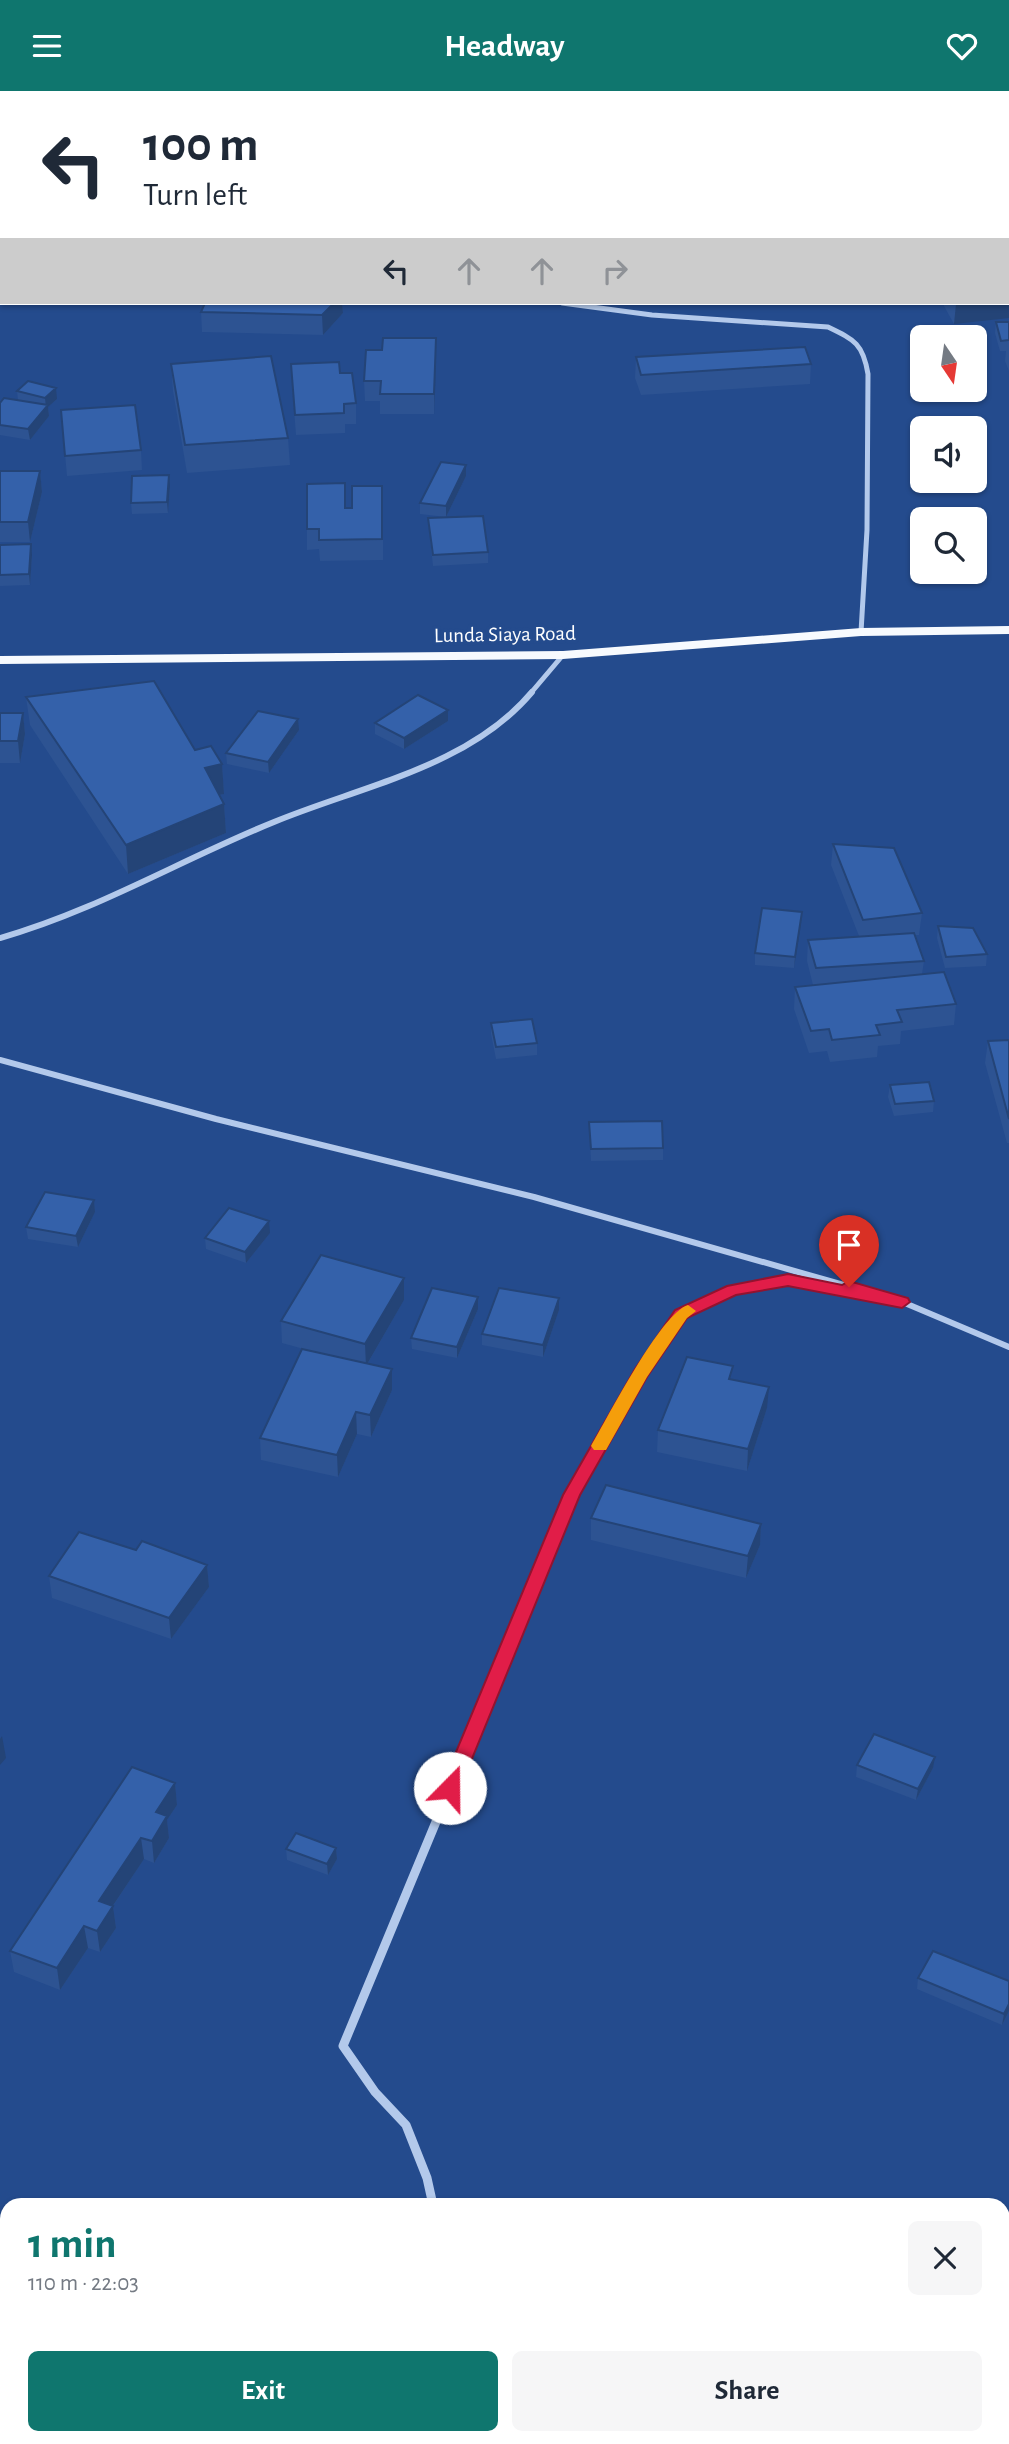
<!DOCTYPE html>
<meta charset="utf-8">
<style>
:root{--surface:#fff;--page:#f6f6f7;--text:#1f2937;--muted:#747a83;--accent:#0f766e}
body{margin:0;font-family:"Alegreya Sans",sans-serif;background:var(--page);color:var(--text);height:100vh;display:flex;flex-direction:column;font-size:26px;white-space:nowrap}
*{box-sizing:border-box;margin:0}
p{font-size:23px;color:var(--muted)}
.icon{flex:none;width:38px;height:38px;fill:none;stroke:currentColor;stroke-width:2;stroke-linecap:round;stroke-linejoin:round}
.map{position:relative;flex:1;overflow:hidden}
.panel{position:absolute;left:0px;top:2107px;width:1010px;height:247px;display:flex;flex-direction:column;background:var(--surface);border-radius:21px 21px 0 0;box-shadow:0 2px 5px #0004}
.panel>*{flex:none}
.top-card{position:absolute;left:0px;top:0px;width:1010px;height:214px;box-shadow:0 2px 5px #0004;background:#fff;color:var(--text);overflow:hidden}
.needle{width:46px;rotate:167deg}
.controls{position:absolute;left:910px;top:234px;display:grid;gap:14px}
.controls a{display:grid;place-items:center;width:77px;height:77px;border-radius:10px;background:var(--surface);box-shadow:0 2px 5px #0004;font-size:35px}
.pin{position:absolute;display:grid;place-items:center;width:60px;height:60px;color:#fff;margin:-72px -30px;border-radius:50% 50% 50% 0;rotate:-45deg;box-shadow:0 0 7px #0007}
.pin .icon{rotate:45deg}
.me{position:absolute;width:77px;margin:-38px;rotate:22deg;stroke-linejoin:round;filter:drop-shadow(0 0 5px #0008)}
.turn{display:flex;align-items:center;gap:24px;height:147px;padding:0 28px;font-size:32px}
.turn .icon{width:91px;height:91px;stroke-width:2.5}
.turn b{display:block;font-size:49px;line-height:60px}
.lanes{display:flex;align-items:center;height:66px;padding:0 28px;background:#0003;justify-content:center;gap:35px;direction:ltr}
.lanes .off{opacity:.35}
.round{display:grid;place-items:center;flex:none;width:74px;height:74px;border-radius:10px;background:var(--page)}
.head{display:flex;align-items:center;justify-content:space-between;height:119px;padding:0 28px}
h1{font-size:42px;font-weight:600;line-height:52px;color:var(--accent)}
.action{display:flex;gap:14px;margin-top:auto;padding:14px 28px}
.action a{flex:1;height:80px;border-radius:10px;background:var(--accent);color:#fff;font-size:28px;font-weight:600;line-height:80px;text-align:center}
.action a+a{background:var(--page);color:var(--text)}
header{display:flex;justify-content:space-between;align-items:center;height:91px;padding:0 28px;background:var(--accent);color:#fff;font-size:32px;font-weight:600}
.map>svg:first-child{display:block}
</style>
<header><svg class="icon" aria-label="menu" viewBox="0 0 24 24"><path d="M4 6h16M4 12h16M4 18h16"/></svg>Headway<svg class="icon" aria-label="heart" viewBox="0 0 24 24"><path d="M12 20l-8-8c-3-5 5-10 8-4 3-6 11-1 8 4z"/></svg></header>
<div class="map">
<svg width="1009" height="2353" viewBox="0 0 1009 2353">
<rect width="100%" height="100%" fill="#244b8d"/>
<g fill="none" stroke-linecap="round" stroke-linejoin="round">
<!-- minor-far2 -->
<path stroke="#b3c9eb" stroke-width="5" d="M562 212 652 224 828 236C855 249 863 253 868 283L867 439 861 541
M530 603 563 564"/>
<!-- minor-far1 -->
<path stroke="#b3c9eb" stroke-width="6" d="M0 847C96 820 182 768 274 731 361 695 469 676 532 601
M0 969 216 1028 534 1106 858 1198
M900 1210 1009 1256
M590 1372 641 1283 681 1223 733 1199 788 1189 902 1211"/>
<!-- minor -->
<path stroke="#b3c9eb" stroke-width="9" d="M433 2114 427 2087 406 2034 375 2001 343 1955 572 1403 591 1370
M283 2353 285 2347"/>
<!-- primary -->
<path fill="#f7fafe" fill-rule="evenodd" d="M1009 535V543L861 545 563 568 0 573V565L563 560 861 537Z"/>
</g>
<!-- wall -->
<path fill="#2d5392" d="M492 0H599L598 2H492Z
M205 212H342L343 222 323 244 202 241 201 221Z
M944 212H1008L954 233 944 215Z
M996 231H1009V280L1005 270 1006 260H1000L995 242Z
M636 266 811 273 810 293 641 304 635 287Z
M436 267 434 323H380V310H365L364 290Z
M171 273 288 347 290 374 187 382 173 300Z
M340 282 356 312V333H345V342L296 344 292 293Z
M17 300 57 308 48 316 49 325 30 349 0 344V312L18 309Z
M61 319 141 359 142 379 67 385Z
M918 347H922V368L917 358Z
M975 353 978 359 977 369H975Z
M466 374V385L446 426 420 423V412Z
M0 380H40L42 401 30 451H0Z
M170 395 168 422 132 423 131 412Z
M383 415V469L320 470 319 458 307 459V438L346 417Z
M428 427 488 461V472L433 475 429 438Z
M0 454 32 464 30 494 0 495Z
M26 606 195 659 222 673 224 703 219 704 224 713 226 742 128 783 30 634Z
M448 619V630L404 658 375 643V632Z
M0 622H23L25 643 20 672H0Z
M299 639 269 682 227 673 226 662Z
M833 753 922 822 919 844H915L924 870 922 883 956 913 954 934 901 940 900 953 878 955 877 966 830 971 827 960 809 962 794 918 795 896 813 894 807 870 808 849 859 845 831 774Z
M802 821 794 877 755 874V862Z
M938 835 987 863 986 875 945 877 937 847Z
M491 932 537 952V964L496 968 491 943Z
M1009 949V1052H1007L985 972 988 950Z
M890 994 934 1010 933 1021 894 1025 888 1006Z
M589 1031 663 1057V1069L591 1070Z
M94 1109 95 1121 78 1156 28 1148 26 1136Z
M270 1142 246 1172 206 1158 205 1147Z
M404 1187V1209L368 1272 392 1299 371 1346 357 1343 338 1386 261 1369 260 1347 311 1260 282 1252 281 1230Z
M559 1207V1219L543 1266 482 1254V1243Z
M478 1218 457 1267 412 1258 411 1247Z
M732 1288 767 1317 747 1380 657 1361 658 1339Z
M591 1427 761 1433 760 1454 746 1487 591 1449Z
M136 1459 207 1474 209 1496 171 1548 52 1507 49 1485Z
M857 1674 933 1677 916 1709 856 1686Z
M175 1692 177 1714 167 1729 169 1747 154 1772 144 1768 113 1815 116 1837 100 1861 88 1857 60 1899 14 1881 10 1860Z
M336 1757 337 1768 328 1784 287 1769 286 1758Z
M918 1887 1009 1920 1002 1934 917 1898Z"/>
<!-- shaded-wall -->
<path fill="#244477" d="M1008 208H1009V227L954 233 956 213 969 212H1008Z
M334 212H342L343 222 323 244 322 224Z
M436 247V267L434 323V303Z
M56 297 57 308 48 316 49 325 30 349 28 338 46 317 45 307Z
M466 374V385L446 426V415Z
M40 380 42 401 30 451 28 431Z
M169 384 170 395 168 422 167 411Z
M31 453 32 464 30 494 29 483Z
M448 619V630L404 658V647Z
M23 622 25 643 20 672 18 650Z
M298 628 299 639 269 682 268 671Z
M222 673 224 703 207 706 205 677Z
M224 713 226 742 128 783 126 754Z
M802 821 801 832 794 877 795 866Z
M94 1109 95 1121 78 1156 76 1145Z
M269 1130 270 1142 246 1172 245 1161Z
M404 1187V1209L366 1275 365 1253Z
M478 1206V1218L457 1267V1256Z
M559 1207V1219L543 1266V1254Z
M392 1278V1299L371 1346 370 1324Z
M769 1296 767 1317 747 1380 748 1358Z
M356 1321 357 1343 338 1386 337 1364Z
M761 1433 760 1454 746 1487 748 1465Z
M207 1474 209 1496 171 1548 169 1527Z
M2 1645 6 1667 0 1674V1648Z
M935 1666 933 1677 916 1709 918 1698Z
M175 1692 177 1714 167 1729 169 1747 154 1772 152 1750 156 1721Z
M141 1747 144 1768 102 1831 99 1810Z
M336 1757 337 1768 328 1784 327 1773Z
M113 1815 116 1837 100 1861 97 1840Z
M84 1835 88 1857 60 1899 57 1877Z
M1009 1913V1920L1002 1934 1004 1923Z"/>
<!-- building -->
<path fill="#3461aa" stroke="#244477" stroke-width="2" d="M401 0H445V1H401Z
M497 0H571L551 2H498Z
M1008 121 1009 122V149H1008Z
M1008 189H1009V208H1008Z
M205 212H334L322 224 201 221Z
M996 231H1009V249L1001 250Z
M383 247H436L434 303H380L381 290H364L366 259H382Z
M805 256 811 273 641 284 636 266Z
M271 265 288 347 185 354 171 273Z
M339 271 340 282H352L356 312 344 313V322L295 324 291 273Z
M28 290 56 297 45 307 17 300Z
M4 307 48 314 28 338 0 334V312Z
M135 314 141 359 65 365 61 319Z
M918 347H922V355Z
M441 371 466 374 446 415 420 412Z
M0 380H40L28 431H0Z
M169 384 167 411 131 412 132 385Z
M345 392V417H352V395H382V448L319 449V438H307V393Z
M483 425 488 461 433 464 428 427Z
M31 453 29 483 0 484V454Z
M154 590 195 659 211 655 222 673 205 677 224 713 126 754 26 606Z
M418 604 448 619 404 647 375 632Z
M258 620 298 628 268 671 226 662Z
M0 622H23L18 650H0Z
M833 753 894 757 922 822 863 829Z
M762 817 802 821 795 866 755 862Z
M938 835 973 837 987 863 946 866Z
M914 842 924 870 816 877 808 849Z
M944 881 956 913 897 919 902 931 876 934 880 944 832 949 829 938 811 940 795 896Z
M532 928 537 952 496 956 491 932Z
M1009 949V1028L988 950Z
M929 991 934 1010 895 1013 890 994Z
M662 1030 663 1057 591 1058 589 1031Z
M45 1101 94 1109 76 1145 26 1136Z
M229 1117 269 1130 245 1161 205 1147Z
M321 1164 404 1187 365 1253 281 1230Z
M432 1197 478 1206 457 1256 411 1247Z
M499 1197 559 1207 543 1254 482 1243Z
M302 1258 392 1278 370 1324 356 1321 337 1364 260 1347Z
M687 1266 733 1275 729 1288 769 1296 748 1358 658 1339Z
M606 1394 761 1433 748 1465 591 1427Z
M79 1441 136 1459 142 1450 207 1474 169 1527 49 1485Z
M874 1643 935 1666 918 1698 857 1674Z
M132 1676 175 1692 156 1721 167 1725 152 1750 141 1747 99 1810 113 1815 97 1840 84 1835 57 1877 10 1860Z
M296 1742 336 1757 327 1773 286 1758Z
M933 1860 1009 1890V1913L1004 1923 918 1887Z"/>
<!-- route -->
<path fill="#e11d48" stroke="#92132f" stroke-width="2" d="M788 1183 842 1194 849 1190 908 1207 910 1211 902 1217 788 1195 736 1204 687 1227 647 1286 580 1404 460 1697 450 1704 444 1702 441 1697 563 1404 635 1278 675 1219 727 1195Z"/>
<!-- slow -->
<path fill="#f59e0b" d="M688 1214 696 1220 687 1227 647 1286 606 1359H594L591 1355C608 1326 661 1222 688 1214Z"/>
<g text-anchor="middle" stroke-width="7" stroke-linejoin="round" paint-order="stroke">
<!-- street labels -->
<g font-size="21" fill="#fff" stroke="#244b8d">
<text transform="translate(505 543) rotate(-1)" y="7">Lunda Siaya Road</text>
</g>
</g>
</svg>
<div class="controls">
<a><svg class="needle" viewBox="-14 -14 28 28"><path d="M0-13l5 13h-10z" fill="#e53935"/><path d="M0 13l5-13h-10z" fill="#747a83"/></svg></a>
<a><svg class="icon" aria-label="sound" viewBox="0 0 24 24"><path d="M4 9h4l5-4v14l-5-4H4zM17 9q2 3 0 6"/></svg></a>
<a><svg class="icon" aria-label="search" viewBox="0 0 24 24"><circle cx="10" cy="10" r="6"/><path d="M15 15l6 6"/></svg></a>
</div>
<div class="pin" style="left:849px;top:1196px;background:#d93025"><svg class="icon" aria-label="arrive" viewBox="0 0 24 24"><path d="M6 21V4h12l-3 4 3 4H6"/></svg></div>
<svg class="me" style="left:450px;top:1697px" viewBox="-20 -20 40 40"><circle r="19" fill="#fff"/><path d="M0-13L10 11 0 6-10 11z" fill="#e11d48"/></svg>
<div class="top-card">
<div class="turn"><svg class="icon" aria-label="left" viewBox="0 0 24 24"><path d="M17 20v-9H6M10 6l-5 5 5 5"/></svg><div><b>100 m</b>Turn left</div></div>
<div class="lanes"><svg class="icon" aria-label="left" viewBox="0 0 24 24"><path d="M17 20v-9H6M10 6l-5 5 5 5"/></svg><svg class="icon off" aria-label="ahead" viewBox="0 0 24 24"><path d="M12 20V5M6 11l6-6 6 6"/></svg><svg class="icon off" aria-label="ahead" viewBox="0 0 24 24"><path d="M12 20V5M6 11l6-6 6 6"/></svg><svg class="icon off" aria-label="right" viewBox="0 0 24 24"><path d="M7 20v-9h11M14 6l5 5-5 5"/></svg></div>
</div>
<section class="panel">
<div class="head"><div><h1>1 min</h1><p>110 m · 22:03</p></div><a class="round"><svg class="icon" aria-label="close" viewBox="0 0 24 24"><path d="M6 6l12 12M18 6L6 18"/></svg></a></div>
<div class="action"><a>Exit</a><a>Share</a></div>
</section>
</div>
